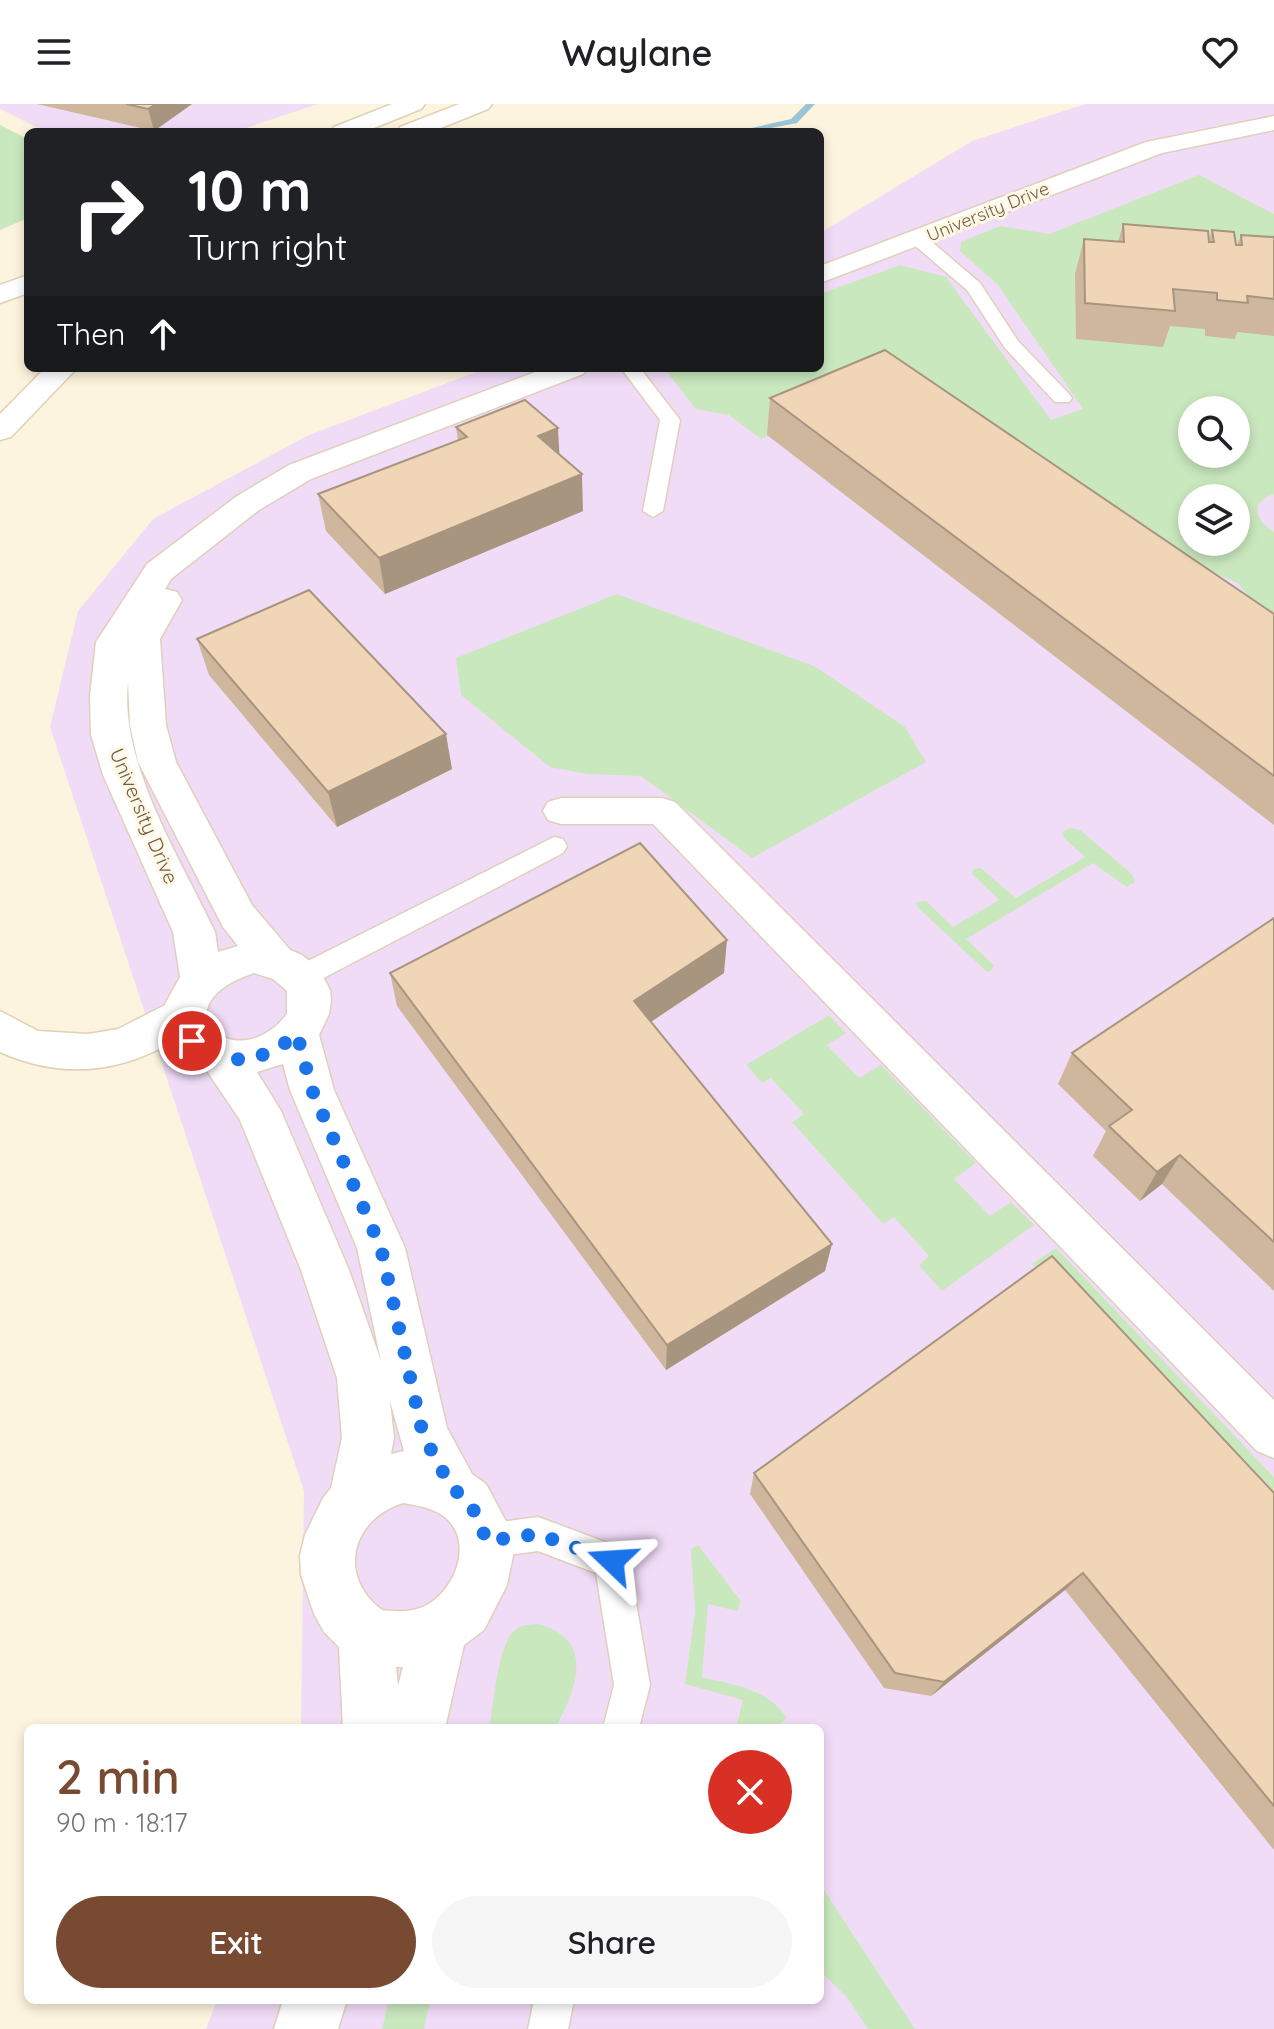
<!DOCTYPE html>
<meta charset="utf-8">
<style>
:root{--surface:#fff;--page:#f6f6f6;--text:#202124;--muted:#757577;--accent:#794a32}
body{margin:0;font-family:Quicksand,sans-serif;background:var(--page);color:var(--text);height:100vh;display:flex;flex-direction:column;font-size:30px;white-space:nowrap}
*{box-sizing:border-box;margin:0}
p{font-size:26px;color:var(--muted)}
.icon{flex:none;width:44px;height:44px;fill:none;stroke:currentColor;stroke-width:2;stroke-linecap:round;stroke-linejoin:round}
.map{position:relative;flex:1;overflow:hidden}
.sheet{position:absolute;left:24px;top:1620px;width:800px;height:280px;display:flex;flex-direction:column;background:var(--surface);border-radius:12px;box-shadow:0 4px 12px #0003}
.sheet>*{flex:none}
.hud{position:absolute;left:24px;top:24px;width:800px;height:244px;border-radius:12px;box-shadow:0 4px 12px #0003;background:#202124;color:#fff;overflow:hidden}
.buttons{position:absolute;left:1178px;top:292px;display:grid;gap:16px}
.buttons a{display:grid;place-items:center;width:72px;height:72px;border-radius:50%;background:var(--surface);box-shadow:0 4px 12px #0003;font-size:40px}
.pin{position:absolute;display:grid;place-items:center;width:68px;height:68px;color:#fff;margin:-34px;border:4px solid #fff;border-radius:50%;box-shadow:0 2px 8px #0007}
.me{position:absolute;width:88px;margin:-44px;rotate:290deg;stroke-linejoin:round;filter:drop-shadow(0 0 6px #0008)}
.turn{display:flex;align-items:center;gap:28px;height:168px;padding:0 32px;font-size:36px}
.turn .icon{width:104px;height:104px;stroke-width:2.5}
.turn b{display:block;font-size:56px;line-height:68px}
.then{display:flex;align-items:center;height:76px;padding:0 32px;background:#0003;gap:16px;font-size:30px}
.round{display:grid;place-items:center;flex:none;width:84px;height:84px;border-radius:42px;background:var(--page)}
.head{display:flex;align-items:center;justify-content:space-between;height:136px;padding:0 32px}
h1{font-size:48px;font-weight:600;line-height:60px;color:var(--accent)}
.primary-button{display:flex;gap:16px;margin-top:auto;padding:16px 32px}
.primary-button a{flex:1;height:92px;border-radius:48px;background:var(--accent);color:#fff;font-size:32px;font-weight:600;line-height:92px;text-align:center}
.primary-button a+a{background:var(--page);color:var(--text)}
header{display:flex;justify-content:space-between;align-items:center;height:104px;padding:0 32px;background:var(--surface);font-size:36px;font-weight:600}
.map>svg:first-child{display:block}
</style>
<header><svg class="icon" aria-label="menu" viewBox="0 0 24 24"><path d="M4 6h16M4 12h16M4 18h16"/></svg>Waylane<svg class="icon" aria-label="heart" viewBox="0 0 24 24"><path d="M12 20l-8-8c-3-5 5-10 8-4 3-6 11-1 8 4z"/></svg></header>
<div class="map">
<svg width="1274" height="1925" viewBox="0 0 1274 1925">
<rect width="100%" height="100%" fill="#fcf4de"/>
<!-- education -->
<path fill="#f1dcf7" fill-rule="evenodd" d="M0 0H318L234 28H46L0 5Z
M1085 0H1274V1925H206L217 1896H820V1624H301L304 1387 50 623 78 507 153 415 309 331 487 264H820V129L972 37ZM1192 306H1236V350H1192ZM1192 394H1236V438H1192Z"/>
<!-- green -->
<path fill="#cae8be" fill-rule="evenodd" d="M0 21 28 35V114L0 126Z
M1199 71 1274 110V390C1248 398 1256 416 1274 428V513L1254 500 1238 479 1181 455 885 282 761 335 729 311 696 305 664 264H820V190L900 161 946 173 1051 316 1083 305 998 181 960 147 961 138 1000 122 1049 130ZM1192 306H1236V350H1192ZM1192 394H1236V438H1192Z
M617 490 814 562 905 623 926 658 752 754 641 672 588 670 550 663 461 591 456 554Z
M1070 724 1080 726 1132 770 1135 778 1127 783 1093 759 966 835 994 861 992 866 987 868 917 803 916 798 926 797 953 823 999 796 972 770 974 765 981 764 1016 794 1085 753 1064 734 1063 728Z
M829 911 846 929 827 941 859 974 881 961 976 1059 954 1075 990 1112 1011 1098 1034 1121 942 1187 919 1161 929 1152 894 1113 883 1120 792 1018 804 1010 771 974 762 979 746 961Z
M1056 1144 1274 1373V1421L1032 1160Z
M698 1441 741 1497 737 1507 708 1500 702 1573C736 1582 765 1583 787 1614L775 1624H736L743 1596 685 1580 695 1507 691 1445Z
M537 1520C597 1534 576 1587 555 1624H489C494 1601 497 1542 514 1527 521 1520 528 1521 537 1520Z
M820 1780 915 1925H868L847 1893 820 1867Z
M389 1896H430L424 1925H382Z"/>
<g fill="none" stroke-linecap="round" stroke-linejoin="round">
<!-- stream -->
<path fill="#9ac5d6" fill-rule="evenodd" d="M806 0H815L797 19 751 28H734L791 15Z"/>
<defs>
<path id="service" d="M919 131 925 132 980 179 1018 237 1069 290 1072 294 1069 298H1055L1005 244 967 186 913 140 911 136 913 132Z
M621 264H640L680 316 663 407 653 413 643 407 660 316Z
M554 733 563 735 567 742 563 749 310 881 301 884 292 881 288 873 292 865Z
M538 1413 624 1445 629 1457 650 1581 639 1624H603L614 1581 596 1469 538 1447 486 1454 474 1449 469 1437 474 1425 486 1420Z
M534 1896H574L568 1925H528Z"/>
<path id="pedestrian" d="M561 694H662L675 698 1274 1296V1354L1257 1347 653 720H561L548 716 543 707 548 698Z"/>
<path id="minor" d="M1274 12V26L1162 49 820 179V162L1146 38Z
M546 264H588L583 270 311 375 259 406 171 475 165 485 177 488 182 496 160 535 166 621 176 658 252 801 290 846 302 851 319 865 330 886 331 897 329 910 319 931 334 986 405 1144 447 1324 472 1370 486 1380 509 1423 513 1452 507 1481 484 1526 464 1541 445 1624H343L339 1543 324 1528 314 1510 301 1471 300 1451 305 1431 323 1394 331 1384 342 1334 337 1274 301 1166 240 1016 207 967 182 953 165 923 164 902 180 873 173 828 103 671 91 631 90 592 96 538 147 460 237 392 289 361ZM128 578 130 621 138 658 223 823 238 842 218 848 215 828C181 756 119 658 128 578ZM254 869 273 875 287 887V910C236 976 154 902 254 869ZM283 960 290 986 357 1144 381 1257 349 1166 281 1007 257 968ZM390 1297 404 1347 391 1350 394 1334ZM403 1399C419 1402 437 1404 449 1417 473 1443 453 1488 425 1502 412 1508 396 1508 382 1506 337 1473 351 1415 403 1399ZM396 1563H403L398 1582Z
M283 1896H347L338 1925H274Z"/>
<path id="secondary" d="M392 0H425L421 5 364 28H331L334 23Z
M459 0H492L488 5 431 28H397L400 23Z
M28 171V189L0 199V181Z
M45 264H77L11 333 0 336V310Z
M183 892 198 897 204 909C197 923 186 929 173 937 118 971 58 974 0 948V907L38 927 88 930 118 925Z"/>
</defs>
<!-- service casing -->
<use href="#service" stroke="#dfd0bb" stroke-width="3"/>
<!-- pedestrian casing -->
<use href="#pedestrian" stroke="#dfd0bb" stroke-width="3"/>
<!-- minor casing -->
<use href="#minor" stroke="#dfd0bb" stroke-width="3"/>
<!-- secondary casing -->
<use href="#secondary" stroke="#e1d0b6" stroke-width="3"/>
<!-- service -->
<use href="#service" fill="#fff" fill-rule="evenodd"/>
<!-- pedestrian -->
<use href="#pedestrian" fill="#fff" fill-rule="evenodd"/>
<!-- minor -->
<use href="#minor" fill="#fff" fill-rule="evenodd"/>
<!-- secondary -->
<use href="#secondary" fill="#fff" fill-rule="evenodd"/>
</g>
<!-- wall -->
<path fill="#ceb79d" d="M37 0H192L154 27Z
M1123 120 1209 136 1212 126 1237 141 1241 131 1274 133V232L1237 228 1235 235 1205 232V225L1170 222 1163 243 1076 235 1075 170 1084 135 1118 138Z
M770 294 1274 510V721L767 331Z
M456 323 559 350 583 407 385 490 326 427 318 390 458 337Z
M197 535 452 665 337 723 209 571Z
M1274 814V1187L1162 1080 1140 1097 1093 1052 1106 1027 1058 980 1072 949Z
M390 869H724L651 918 825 1167 666 1266 397 902Z
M754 1369 1274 1389V1746L1065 1486 931 1592 884 1584 750 1390Z"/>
<!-- shaded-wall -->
<path fill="#a89580" d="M156 0H192L154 27 148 5Z
M558 324 560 361 538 332Z
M582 370 583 407 385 490 379 454Z
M446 630 452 665 337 723 328 688Z
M727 836 724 869 634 929V897Z
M1180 1051 1162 1080 1140 1097 1157 1068Z
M832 1140 825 1167 666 1266 667 1241Z
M1083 1469 1065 1486 931 1592 944 1578Z"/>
<!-- building -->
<path fill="#f0d5b7" stroke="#a89580" stroke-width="2" d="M126 0H156L148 5Z
M1123 120 1208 127 1209 138H1214L1212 126 1234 128 1236 141H1242L1241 131 1274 133V195L1247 192 1248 199 1217 196V189L1173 185 1175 207 1085 199 1084 135 1124 138Z
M885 246 1274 510V672L770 294Z
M525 296 558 324 538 332 582 370 379 454 318 390 467 333 456 323Z
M309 486 446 630 328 688 197 535Z
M640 739 727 836 634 897 832 1140 667 1241 390 869Z
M1274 814V1138L1180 1051 1157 1068 1109 1022 1132 1006 1072 949Z
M1052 1152 1274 1389V1702L1083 1469 944 1578 895 1569 754 1369Z"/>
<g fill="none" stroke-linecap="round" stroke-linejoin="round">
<!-- route -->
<path stroke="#1a73e8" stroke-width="14" stroke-dasharray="0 25.2" d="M192 937C229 966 263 958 297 930L312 986 381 1144 423 1331 451 1383 468 1397 480 1417 486 1437 538 1430 612 1457"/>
</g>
<g text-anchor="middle" stroke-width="6" stroke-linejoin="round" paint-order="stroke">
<!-- far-street labels -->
<g font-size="18" fill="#715b47" stroke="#fff8e4">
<text transform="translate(988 108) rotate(-22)" y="6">University Drive</text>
</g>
<!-- street labels -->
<g font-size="20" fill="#715b47" stroke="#fff8e4">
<text transform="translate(144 712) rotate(67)" y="7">University Drive</text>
</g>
</g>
</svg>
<div class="buttons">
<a><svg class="icon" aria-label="search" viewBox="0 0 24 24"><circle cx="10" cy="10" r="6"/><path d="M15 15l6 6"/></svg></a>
<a><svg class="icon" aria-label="layers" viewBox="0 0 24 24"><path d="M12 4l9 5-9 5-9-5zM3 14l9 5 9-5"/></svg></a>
</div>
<div class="pin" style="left:192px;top:937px;background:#d93025"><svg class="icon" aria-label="arrive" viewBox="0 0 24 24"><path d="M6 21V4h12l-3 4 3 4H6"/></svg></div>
<svg class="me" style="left:612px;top:1457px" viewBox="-20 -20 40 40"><path d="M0-17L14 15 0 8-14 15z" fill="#1a73e8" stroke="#fff" stroke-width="4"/></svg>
<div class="hud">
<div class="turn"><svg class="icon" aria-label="right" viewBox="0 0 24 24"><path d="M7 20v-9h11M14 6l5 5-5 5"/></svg><div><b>10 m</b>Turn right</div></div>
<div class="then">Then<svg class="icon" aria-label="ahead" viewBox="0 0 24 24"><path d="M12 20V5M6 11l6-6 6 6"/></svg></div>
</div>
<section class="sheet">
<div class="head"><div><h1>2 min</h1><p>90 m · 18:17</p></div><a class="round" style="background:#d93025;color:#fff"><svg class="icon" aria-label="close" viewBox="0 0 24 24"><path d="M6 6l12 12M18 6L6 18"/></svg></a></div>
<div class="primary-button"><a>Exit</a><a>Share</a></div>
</section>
</div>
